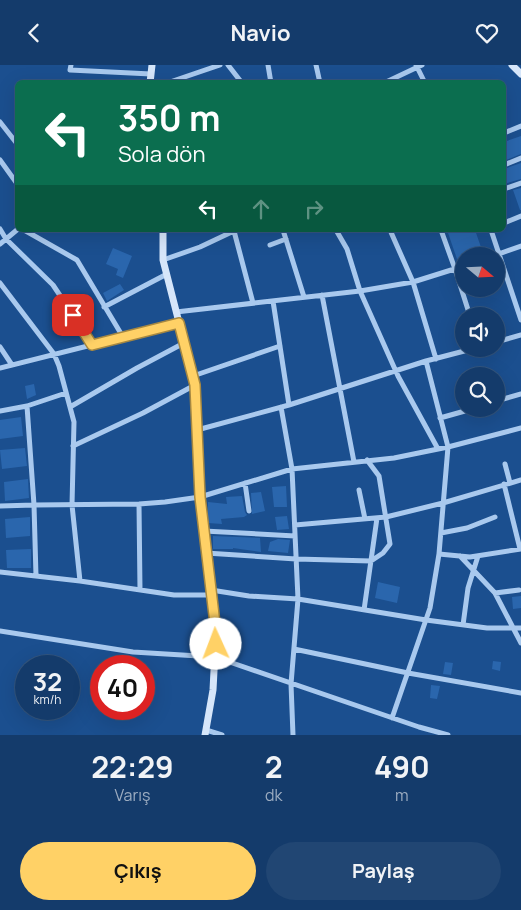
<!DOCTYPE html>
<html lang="tr">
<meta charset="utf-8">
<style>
:root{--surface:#143b6b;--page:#214673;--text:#f1f3f6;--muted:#9dadc1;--line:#33557e;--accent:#ffd166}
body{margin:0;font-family:Manrope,sans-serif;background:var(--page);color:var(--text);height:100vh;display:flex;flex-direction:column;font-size:19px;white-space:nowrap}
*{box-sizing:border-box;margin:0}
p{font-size:16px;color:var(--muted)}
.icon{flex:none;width:28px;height:28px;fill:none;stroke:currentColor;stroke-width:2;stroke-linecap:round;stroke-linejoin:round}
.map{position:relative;height:670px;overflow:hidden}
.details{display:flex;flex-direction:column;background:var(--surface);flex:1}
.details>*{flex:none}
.guide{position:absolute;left:15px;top:15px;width:491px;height:152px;border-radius:8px;box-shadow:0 5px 20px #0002,0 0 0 1px var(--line);background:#0b6e4f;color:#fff;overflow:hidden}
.needle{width:32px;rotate:109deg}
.controls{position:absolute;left:455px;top:182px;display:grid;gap:10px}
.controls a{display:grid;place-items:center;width:50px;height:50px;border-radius:50%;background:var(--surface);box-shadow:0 5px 20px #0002,0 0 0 1px var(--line);font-size:25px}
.speed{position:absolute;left:15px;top:590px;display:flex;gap:10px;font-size:25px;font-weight:700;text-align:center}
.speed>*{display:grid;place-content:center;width:65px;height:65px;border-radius:50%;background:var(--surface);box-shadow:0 5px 20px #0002,0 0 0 1px var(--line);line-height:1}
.speed small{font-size:12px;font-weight:400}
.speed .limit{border:8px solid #d22;background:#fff;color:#111}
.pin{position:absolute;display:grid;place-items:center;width:42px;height:42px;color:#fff;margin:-21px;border-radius:10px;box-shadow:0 2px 8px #0006}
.me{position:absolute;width:55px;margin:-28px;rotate:358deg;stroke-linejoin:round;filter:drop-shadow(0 0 4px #0008)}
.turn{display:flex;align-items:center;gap:18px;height:105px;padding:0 20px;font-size:22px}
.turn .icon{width:65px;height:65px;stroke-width:2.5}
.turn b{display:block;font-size:35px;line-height:42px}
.lanes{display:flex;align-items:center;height:48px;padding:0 20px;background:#0003;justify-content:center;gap:25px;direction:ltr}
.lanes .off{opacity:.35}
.eta{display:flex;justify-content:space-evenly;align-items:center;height:85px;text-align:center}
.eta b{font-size:30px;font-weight:700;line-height:35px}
.button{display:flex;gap:10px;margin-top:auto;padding:10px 20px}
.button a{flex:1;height:58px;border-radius:30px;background:var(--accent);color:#111;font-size:20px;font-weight:700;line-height:58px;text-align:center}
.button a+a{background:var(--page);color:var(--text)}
header{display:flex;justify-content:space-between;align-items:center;height:65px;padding:0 20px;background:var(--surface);font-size:22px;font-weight:700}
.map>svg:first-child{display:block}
</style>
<header><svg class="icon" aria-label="back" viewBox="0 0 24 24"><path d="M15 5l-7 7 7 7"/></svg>Navio<svg class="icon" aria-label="heart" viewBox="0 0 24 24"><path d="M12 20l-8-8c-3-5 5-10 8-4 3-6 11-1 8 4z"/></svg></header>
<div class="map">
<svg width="521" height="670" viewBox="0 0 521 670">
<rect width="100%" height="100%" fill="#1b4f8f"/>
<!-- building -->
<path fill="#2a66ad" d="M521 71V89L506 95 504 89V77Z
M521 98V114L504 119V104Z
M521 123V145H520L513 125Z
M447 165H475L482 185 457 194Z
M113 183 132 191 123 213 116 210 118 204 106 199Z
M120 219 124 225 107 236 103 228Z
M34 319 36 330 27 334 25 321Z
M21 352 23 371 0 374V355Z
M25 383 27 401 2 404 0 385Z
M28 414 29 433 5 436 4 417Z
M286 421 287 442H274L272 422Z
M261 427 265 446 252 449 251 428Z
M242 431 245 447 247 450 244 452 221 454 222 459 208 458V437L227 439 226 432Z
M287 451 289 464 277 465 275 452Z
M30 452V471L6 473 5 454Z
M213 471 260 473 261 487 233 483V484H213Z
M278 474 290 475 288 488 268 486 270 477Z
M31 484V503H7L6 485Z
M378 517 400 522 397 538 375 533Z
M521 531V543L513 544 512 532Z
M493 596 501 597 500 606 492 604Z
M445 597 453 598 451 610 443 609Z
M431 620 440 621 437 634 430 633Z"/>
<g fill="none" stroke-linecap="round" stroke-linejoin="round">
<!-- street -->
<path stroke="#a9c9ee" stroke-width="5" d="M71 0 70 5 151 9
M228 0 242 18
M268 0 271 18
M316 0 320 18
M416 0 425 18
M167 18 220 0
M384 18 422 0
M0 57 18 80
M504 68 521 61
M0 95 18 120
M504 100 521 93
M504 124 521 118
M504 158 521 151
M0 164 6 174 53 220 93 280
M24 165 77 195 123 272
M283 165 304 232
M336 165 347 184 360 226 398 311 438 384
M390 165 413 217 436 294
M441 165 455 204 470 251
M491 165 521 255
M234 166 253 238
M0 179 18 164
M270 180 286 174
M493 191 521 181
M163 195 200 182 236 165
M0 218 54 289 59 301 74 357 72 440 80 516
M322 230 354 397
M273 236 289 340
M104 242 167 209
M176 247 360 226 413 217 464 201
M496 277 521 270
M0 282 12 300
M0 303 179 258
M193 311 280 281
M496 336 521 329
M70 342 137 303 184 278
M281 342 292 404 298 534 291 619 293 670
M0 346 27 341 66 328
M440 353 472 344
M197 365 289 340 426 296 472 284
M73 381 143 348 195 320
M505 399 510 418
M245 418 249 446
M504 419 520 484
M359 425 365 454
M139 439 140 525
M0 441 34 440 27 341
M295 460 386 452 443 438 521 415
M204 466 295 471
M441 468 467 463 495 452
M206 488 296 494 371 496 383 488 390 479 379 411 367 395
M439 489 470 492 521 484
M460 491 495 528 521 578
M0 507 80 516 174 530H212
M36 511 34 440 139 439 165 437 200 432 292 404 394 393 448 382 521 363
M211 525 249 531 298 534 426 555 487 563H521
M495 528 519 525
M364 545 377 453
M463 560 468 523 478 491
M0 566 133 587 215 592 419 662 448 670
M294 584 408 608 521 628
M392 653 430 543 439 489 448 382 426 296
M206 665 222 670"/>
<!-- secondary -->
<path stroke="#d6e6fa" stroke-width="7" d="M512 0 521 9
M150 18 152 0
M163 165V195L195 320 200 432 216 567 213 625 205 670"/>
</g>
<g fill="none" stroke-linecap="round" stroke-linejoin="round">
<defs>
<path id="route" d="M73 250 92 280 179 258 195 320 200 432 216 567V579"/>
</defs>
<!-- route casing -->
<use href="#route" stroke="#a68842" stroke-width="12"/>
<!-- route -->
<use href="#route" stroke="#ffd166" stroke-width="9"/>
</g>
</svg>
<div class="controls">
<a><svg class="needle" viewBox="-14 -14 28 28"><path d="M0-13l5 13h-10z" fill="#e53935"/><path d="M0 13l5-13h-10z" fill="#9dadc1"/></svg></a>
<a><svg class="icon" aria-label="sound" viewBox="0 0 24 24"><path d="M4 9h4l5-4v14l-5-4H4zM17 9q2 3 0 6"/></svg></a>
<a><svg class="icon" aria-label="search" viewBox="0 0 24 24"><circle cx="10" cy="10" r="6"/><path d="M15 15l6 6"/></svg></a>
</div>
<div class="speed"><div>32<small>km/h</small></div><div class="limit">40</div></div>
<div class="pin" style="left:73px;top:250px;background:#d93025"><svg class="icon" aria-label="arrive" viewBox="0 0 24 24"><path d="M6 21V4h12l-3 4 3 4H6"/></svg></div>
<svg class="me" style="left:216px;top:579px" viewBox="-20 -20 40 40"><circle r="19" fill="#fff"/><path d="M0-13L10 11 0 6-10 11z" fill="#ffd166"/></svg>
<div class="guide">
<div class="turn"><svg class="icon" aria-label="left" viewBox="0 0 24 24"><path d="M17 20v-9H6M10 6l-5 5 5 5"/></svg><div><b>350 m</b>Sola dön</div></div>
<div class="lanes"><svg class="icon" aria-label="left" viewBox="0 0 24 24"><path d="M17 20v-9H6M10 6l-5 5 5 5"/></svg><svg class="icon off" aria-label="ahead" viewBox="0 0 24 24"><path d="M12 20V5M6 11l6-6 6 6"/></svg><svg class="icon off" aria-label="right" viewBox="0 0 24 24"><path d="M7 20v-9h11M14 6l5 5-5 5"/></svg></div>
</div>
</div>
<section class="details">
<div class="eta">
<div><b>22:29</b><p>Varış</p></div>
<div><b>2</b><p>dk</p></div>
<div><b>490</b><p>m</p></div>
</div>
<div class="button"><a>Çıkış</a><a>Paylaş</a></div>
</section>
